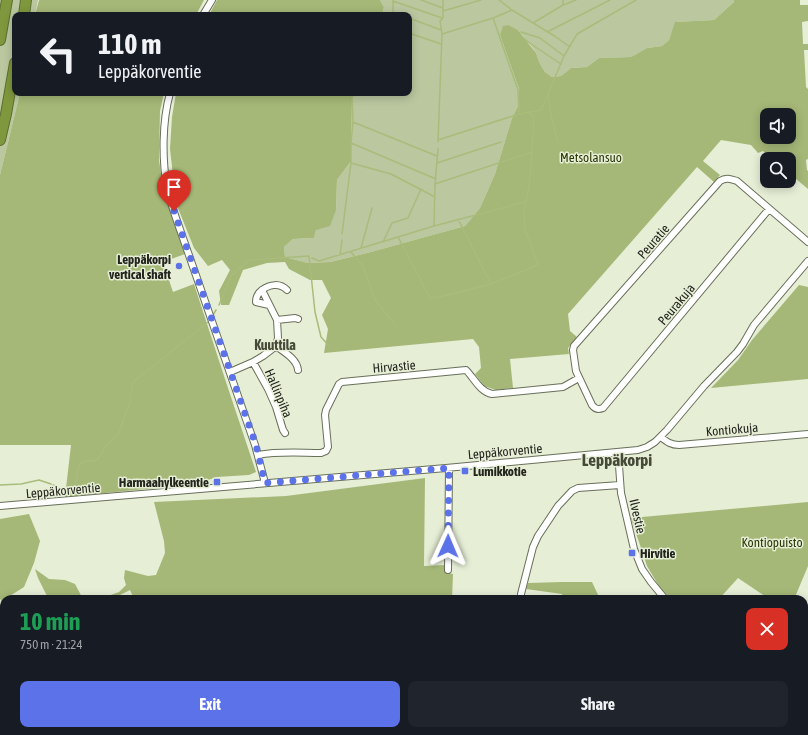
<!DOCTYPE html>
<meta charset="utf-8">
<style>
:root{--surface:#171b24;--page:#20242c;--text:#f1f3f6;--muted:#9ea1a6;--accent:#5c72e9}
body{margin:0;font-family:"Asap Condensed",sans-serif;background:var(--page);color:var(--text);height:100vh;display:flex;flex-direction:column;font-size:15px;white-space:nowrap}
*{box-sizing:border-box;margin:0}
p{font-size:13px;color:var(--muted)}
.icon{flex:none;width:22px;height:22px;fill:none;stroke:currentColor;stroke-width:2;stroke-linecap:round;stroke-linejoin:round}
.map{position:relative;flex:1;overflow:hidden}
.drawer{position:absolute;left:0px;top:595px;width:808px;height:140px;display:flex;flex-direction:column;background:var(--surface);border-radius:12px 12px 0 0;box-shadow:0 2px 10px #0003}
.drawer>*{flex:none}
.banner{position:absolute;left:12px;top:12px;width:400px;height:84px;border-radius:8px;box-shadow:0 2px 10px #0003;background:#171b24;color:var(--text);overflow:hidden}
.controls{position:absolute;left:760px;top:108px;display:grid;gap:8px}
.controls a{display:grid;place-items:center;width:36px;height:36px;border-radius:8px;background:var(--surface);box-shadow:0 2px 10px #0003;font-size:20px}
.pin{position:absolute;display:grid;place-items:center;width:34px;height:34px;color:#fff;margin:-41px -17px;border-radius:50% 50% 50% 0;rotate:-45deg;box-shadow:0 0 4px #0007}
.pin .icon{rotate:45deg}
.me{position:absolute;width:44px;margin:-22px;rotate:1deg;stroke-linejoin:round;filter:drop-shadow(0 0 3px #0008)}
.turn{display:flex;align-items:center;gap:14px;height:84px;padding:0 20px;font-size:18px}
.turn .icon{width:52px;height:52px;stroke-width:2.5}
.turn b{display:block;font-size:28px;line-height:34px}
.round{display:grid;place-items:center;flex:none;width:42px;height:42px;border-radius:8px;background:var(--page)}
.overview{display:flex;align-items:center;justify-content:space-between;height:68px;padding:0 20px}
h1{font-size:24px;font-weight:700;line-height:30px;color:#1e9e55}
.action{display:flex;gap:8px;margin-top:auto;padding:8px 20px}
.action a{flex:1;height:46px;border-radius:8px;background:var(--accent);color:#fff;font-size:16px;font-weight:700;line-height:46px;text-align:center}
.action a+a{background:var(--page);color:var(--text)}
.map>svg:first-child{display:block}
</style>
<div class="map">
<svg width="808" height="735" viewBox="0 0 808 735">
<rect width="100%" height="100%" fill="#e6eed6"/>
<!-- green -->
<path fill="#bac79f" d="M0 0H38L35 15H15V93H20L0 175Z
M380 0H734V2L714 20 676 22 669 40 662 46 647 48 631 57 599 58 587 67 571 68 561 76 552 77 545 72 540 64 536 53 532 47 518 30 509 25 500 35 519 89 518 106 512 118 495 174 480 208 465 226 371 252 330 262 308 263 285 257 284 247 293 239 314 238 316 230 336 210 337 180 351 161 352 97 356 93H409V15H382L384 7Z"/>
<!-- forest -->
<path fill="#a5b877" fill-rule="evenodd" d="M39 0H204L196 15H35Z
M217 0H380L384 7 382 15H209Z
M734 0H800V5H808V21L802 22 803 44H808V50H804L806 87 808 89V159L806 160 807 170 808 171V189L789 173V159H773L763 151 758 153 751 145 721 140 703 161 720 175 714 182 697 167 568 314 570 331 577 337 568 348 569 354 510 359 513 388 496 390 484 386 475 374 481 368 479 347 473 339 324 353 328 329 322 315 331 298 322 280H310L289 269 285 262 267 263 243 270 229 305H221L219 291 230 270 222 260 208 266 194 248 178 208 174 184 170 149 172 117 176 93H356L352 97 351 161 337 180 336 210 330 226 316 230 314 238 293 239 284 247 285 257 308 263 330 262 371 252 465 226 480 208 495 174 512 118 518 106 519 89 500 35 503 26 509 25 518 30 536 53 540 64 545 72 552 77 561 76 571 68 587 67 599 58 631 57 647 48 662 46 669 40 675 22 714 20 734 2ZM767 115H789V137H767Z
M20 93H164L160 111 159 160 164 194 185 254 163 262 173 292 194 284 225 379 256 472 249 475 217 477 196 484 65 497 71 445H0V175Z
M799 285 808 287V379L711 388 738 360 752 340Z
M425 478 424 566 446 565 447 573 453 574 452 599H134L130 590 112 599H105L108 596 119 592 126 585 124 578 125 570 148 576 156 575 165 553 164 541 154 502 286 496Z
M808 502V566L795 597 800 599H769L738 578 719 599H671L660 588 647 566 631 518Z
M29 514 40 541 34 563 24 587 5 599H4L2 601 0 599V519Z
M35 569 49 579 65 580 75 584 83 599H58L47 596 38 578Z
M562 582H592L600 599H562V594L526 589 528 583Z
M0 708 4 711V731H23L25 733 28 731H261L252 735H0Z
M297 731H450V735H299Z"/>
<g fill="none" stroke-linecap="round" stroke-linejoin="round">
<!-- stream -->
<path stroke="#a9bc7b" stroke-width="1.5" d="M421 0 443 8
M499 0 512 10 556 37 570 47
M563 0V5
M393 1 442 18
M443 11 481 0
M393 12 402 15
M391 15 393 12V0
M409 18 441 30
M493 18 518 90 519 114
M533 23 563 5 576 0
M521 32 540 38 564 56
M547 32 610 0
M409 33 441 44
M442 34 493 18 512 10
M521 36 531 44 561 64
M353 122 437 156
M438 140 519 114 541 110 548 94
M438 142 442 34 440 21 443 18V0
M351 143 436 179
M558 143 552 119 548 94 564 56 577 34 636 0
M351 163 391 174 435 197
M437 163 501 142
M435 184 532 152
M458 219 491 284
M434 226 435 184 438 149
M342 234 351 163V143L353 122 352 97 356 93
M398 237 430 298 443 296 491 284 533 267 538 264 525 230 524 211 529 186 531 166 534 118 529 112
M383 242 392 223 408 218 421 189
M361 248 372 208
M351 252 363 266 375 300 396 326
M340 255 342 240
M312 258 319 261 434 226 525 202
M219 305 231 276 249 260 309 256 315 312 321 337 330 347
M213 315 216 310
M0 485 21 484 39 480 51 484
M53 485 56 486 60 491 65 494 71 491 76 484 78 468 81 463 86 461H93L98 459 107 444 118 435 130 402 133 382 208 322
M0 633 4 634
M153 731 156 735"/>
<defs>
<path id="minor" d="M203 15 212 0
M170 93C162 122 162 159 167 188 171 205 177 221 183 238L255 445 265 483
M769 209 603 408C598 410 595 409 592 405L576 371 573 350 574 346 720 181C726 177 731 179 737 181L808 242
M262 290C258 293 256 297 256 302L269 305
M277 320 295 318 298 319
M276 346C284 352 297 359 298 370
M253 362 268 389 276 407 283 430 285 433
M230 372 253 362 263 356 276 346 278 338 277 320 262 290C270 284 280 283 287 290
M661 437C667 442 671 445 679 445L808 434
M618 452 621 493 634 549 642 569 651 582 665 599
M258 455C279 451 301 453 321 453L326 451 328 447 325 415 326 410 339 384 342 382 466 370C474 378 480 392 492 394L563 387 579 378
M0 506 446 468 638 450 647 447 655 442 667 430 704 386 737 352 743 344 754 325 808 261
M448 570 449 468
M521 599V594L533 547 538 536 558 506 572 491 578 488 620 485
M804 637 808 633
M541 731 542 735
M662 731 663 735
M756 731V735
M586 735 600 731"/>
<path id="highway" d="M24 15 26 0
M0 40 7 0
M0 140 6 114 15 63"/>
</defs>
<!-- minor casing -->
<use href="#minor" stroke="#686f5a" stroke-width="8"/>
<!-- highway casing -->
<use href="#highway" stroke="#5e6f32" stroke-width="12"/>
<!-- minor -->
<use href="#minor" stroke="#fff" stroke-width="6"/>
<!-- highway -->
<use href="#highway" stroke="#7f973d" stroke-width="10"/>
</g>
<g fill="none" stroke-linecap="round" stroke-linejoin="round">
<!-- route -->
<path stroke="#5c72e9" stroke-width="7" stroke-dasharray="0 12.6" d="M174 211 256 445 265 483 449 468 448 546"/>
</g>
<!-- markers -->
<g fill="#5c72e9" stroke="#e6eed6" stroke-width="1.5">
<circle cx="179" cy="266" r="4"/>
<rect x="461" y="467" width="8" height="8" rx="2"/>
<rect x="213" y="478" width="8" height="8" rx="2"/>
<rect x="628" y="549" width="8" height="8" rx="2"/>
</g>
<g text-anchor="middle" stroke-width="3" stroke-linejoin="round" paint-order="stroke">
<!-- park labels -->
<g font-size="13" fill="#2b3704" stroke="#e6eed6">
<text x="591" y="162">Metsolansuo</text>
<text x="772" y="547">Kontiopuisto</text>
</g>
<!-- street labels -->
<g font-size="13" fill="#22251d" stroke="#e6eed6">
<text transform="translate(653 241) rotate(-49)" y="5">Peuratie</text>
<text transform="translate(676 304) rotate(-50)" y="5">Peurakuja</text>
<text transform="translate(394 366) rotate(-5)" y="5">Hirvastie</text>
<text transform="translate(279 393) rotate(67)" y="5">Hallinpiha</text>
<text transform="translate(732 429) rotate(-5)" y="5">Kontiokuja</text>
<text transform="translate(505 451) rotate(-5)" y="5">Leppäkorventie</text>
<text transform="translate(63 490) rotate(-5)" y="5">Leppäkorventie</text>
<text transform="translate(638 516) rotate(77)" y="5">Ilvestie</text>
</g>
<!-- poi labels -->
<g font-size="13" font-weight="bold" fill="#22251d" stroke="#e6eed6" text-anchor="end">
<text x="171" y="264">Leppäkorpi<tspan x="171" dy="15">vertical shaft</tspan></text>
<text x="473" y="476" text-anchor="start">Lumikkotie</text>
<text x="209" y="487">Harmaahylkeentie</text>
<text x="640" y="558" text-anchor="start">Hirvitie</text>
</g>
<!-- neighbourhood labels -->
<g font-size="14" font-weight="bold" fill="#444a37" stroke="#e6eed6">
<text x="275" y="350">Kuuttila</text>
</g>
<!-- district labels -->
<g font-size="17" font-weight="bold" fill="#444a37" stroke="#e6eed6">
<text x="617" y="466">Leppäkorpi</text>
</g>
</g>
</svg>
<div class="controls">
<a><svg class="icon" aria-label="sound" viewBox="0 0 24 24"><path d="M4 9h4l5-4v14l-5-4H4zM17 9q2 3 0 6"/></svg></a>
<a><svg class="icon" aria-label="search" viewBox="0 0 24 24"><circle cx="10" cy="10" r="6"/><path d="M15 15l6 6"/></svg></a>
</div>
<div class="pin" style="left:174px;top:211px;background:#d93025"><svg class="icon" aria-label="arrive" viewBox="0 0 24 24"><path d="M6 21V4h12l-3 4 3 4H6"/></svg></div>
<svg class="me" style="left:448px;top:546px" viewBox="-20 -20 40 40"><path d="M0-17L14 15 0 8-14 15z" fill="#5c72e9" stroke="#fff" stroke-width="4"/></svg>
<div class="banner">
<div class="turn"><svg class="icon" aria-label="left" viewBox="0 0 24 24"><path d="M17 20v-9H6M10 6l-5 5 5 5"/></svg><div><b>110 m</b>Leppäkorventie</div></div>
</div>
<section class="drawer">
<div class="overview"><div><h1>10 min</h1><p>750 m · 21:24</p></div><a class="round" style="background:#d93025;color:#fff"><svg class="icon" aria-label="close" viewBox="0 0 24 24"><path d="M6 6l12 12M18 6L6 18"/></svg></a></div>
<div class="action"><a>Exit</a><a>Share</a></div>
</section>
</div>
